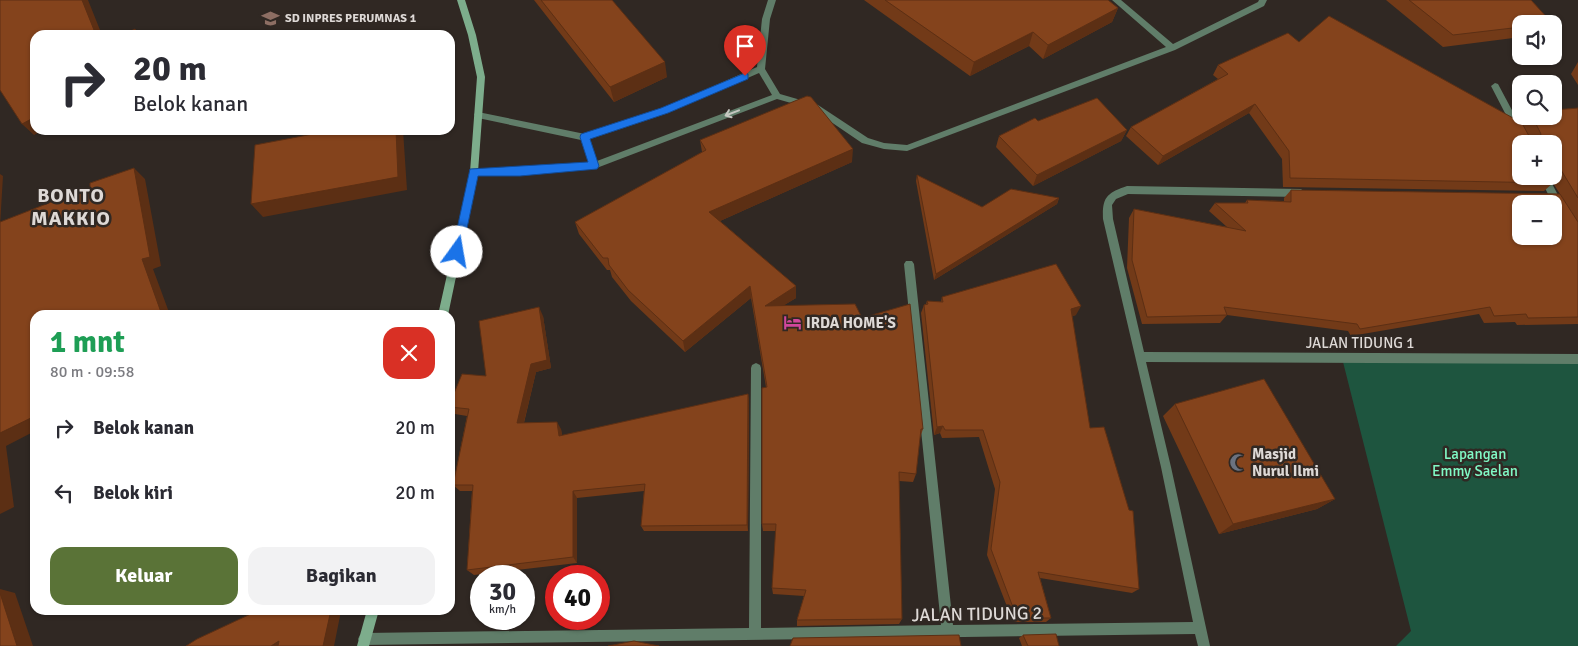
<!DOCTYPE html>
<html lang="id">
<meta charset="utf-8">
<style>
:root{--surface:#fff;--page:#f2f2f3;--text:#2b2b33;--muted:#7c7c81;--accent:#5a7337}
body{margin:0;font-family:Signika,sans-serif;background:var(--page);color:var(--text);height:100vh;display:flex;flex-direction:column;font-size:19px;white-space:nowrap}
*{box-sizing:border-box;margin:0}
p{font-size:16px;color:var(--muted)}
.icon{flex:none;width:28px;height:28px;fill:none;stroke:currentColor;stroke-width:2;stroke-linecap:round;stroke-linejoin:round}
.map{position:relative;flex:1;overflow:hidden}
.side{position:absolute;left:30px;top:310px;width:425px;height:305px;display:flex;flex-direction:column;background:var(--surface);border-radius:15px;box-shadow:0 1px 4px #0004}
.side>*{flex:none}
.guide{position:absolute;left:30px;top:30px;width:425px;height:105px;border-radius:15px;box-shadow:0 1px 4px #0004;background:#fff;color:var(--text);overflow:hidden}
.fabs{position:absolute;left:1512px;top:15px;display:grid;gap:10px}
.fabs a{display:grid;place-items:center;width:50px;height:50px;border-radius:10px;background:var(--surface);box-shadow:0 1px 4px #0004;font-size:25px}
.speed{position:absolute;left:470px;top:565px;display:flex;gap:10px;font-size:25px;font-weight:700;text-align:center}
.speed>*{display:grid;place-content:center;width:65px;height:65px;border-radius:50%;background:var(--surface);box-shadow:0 1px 4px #0004;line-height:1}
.speed small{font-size:12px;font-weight:400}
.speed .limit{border:8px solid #d22;background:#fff;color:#111}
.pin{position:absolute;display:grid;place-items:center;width:42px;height:42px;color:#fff;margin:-51px -21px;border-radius:50% 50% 50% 0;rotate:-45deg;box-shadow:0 0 5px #0007}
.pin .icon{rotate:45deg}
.me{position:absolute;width:55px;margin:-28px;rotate:13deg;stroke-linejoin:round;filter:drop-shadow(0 0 4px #0008)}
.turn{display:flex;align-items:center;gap:18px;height:105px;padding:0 20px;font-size:22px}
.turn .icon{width:65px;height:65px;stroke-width:2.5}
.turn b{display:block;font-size:35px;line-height:42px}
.round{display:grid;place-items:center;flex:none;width:52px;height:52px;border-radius:15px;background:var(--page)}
.head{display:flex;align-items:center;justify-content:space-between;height:85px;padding:0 20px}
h1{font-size:30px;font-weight:800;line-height:38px;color:#1e9e55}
.cta{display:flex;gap:10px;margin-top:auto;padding:10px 20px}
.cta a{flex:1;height:58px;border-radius:15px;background:var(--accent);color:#fff;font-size:20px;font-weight:800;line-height:58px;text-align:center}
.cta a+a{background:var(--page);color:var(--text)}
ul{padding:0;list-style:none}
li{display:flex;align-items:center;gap:15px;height:65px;padding:0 20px}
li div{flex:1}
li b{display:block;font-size:19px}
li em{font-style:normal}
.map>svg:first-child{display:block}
</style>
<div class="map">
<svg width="1578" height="646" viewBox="0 0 1578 646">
<rect width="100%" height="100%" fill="#302823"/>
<!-- green -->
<path fill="#1e553f" d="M1342 358 1578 359V646H1396L1411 631Z"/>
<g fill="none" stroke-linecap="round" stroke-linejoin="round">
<!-- street -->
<path fill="#607d69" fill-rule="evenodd" d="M768 0H776L770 19 765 69 780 94 818 105 868 138 884 143 907 145 1166 47 1112 0H1121L1173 44 1258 2 1259 0H1267L1264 6 1175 50 907 151 884 149 862 143 812 109 777 99 594 169 519 175 471 174 470 172 471 170 474 169H519L589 163 581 140 478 118 474 115 475 113 478 112 585 134 662 109 757 67 762 19ZM759 73 772 95 597 161 590 139 668 113Z
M1495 83 1498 84 1530 144H1521L1491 86Z
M1539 176H1548L1559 197 1557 200H1551Z
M1127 186 1301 189 1306 193 1301 197 1128 194 1116 199 1112 205 1113 219 1144 352 1578 354V364L1146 362 1171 467 1210 646H1198L1195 634 364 645 360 643 358 639 360 635 364 633 749 628 751 368 752 365 756 363 760 365 761 368V628L941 625 904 264 906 261H912L914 264 953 625 1193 622 1161 467 1103 219C1102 197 1107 193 1127 186Z"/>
<!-- secondary -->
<path fill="#7dad8c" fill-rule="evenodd" d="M457 0H465L476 35 485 77 478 172 448 315H438L470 172 477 77 468 35Z
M367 610H379L369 646H357Z"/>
</g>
<!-- wall -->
<path fill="#723a18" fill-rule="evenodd" d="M534 0H612L667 77 614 102Z
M864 0H1108L1118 8 1112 22 1043 59 1029 46 970 76Z
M1386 0H1531L1552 23 1551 24H1521V37L1443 47Z
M1299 42 1521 121 1526 116H1554L1578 108V324L1517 325 1515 322 1484 323 1479 314 1351 336 1348 331 1227 315 1220 323 1142 324 1127 268 1129 218 1134 209 1227 227 1209 211 1215 203H1245L1247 200 1284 201V198L1291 190 1560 194 1553 183 1544 191 1283 187 1282 159 1249 113 1158 165 1126 136 1131 127 1218 79 1213 75 1218 65ZM1554 144V176H1521Z
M1578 62V85L1571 74Z
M1038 121 1127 130 1121 141 1033 186 996 147 999 136Z
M700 140 852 162 720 221 796 286V298L784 305 862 318 923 429 920 438 916 474 913 482 899 481 902 619 899 624 797 626V620L804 596 773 594 772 588 776 531H763L762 524 766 387 751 298 685 352 631 301 612 277 610 270H607L579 234 575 222 702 152Z
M917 175 982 207 1059 198 1057 204 934 280 916 181Z
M942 297 1076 315 1072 316 1090 428 1139 589 1132 593 1040 578 1051 618 1046 622H1013L987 555 995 489 979 437 942 438 940 433 934 435 921 313 924 305 926 304 927 301 941 302Z
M543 316 551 368 536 372 524 423 561 429 562 436 748 394 749 401 748 531H644L641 526 644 491 577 498V563L474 575 467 570 472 491H460L453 485 467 416 455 414 450 409V403L486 376Z
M1175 404 1335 499 1317 509 1219 534 1163 416Z
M1023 635 1059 646H1022L1019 638Z"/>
<!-- shaded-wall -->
<path fill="#5c2f14" d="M82 0H88L102 35H96Z
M1118 8 1112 22 1043 59 1048 45Z
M135 29 140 35H137Z
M1033 32 1029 46 970 76 974 62Z
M665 62 667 77 614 102 610 87Z
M1255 104 1249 113 1158 165 1163 156Z
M35 117V130H43L34 135 22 124Z
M396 130H403L407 190 263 217 251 204Z
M1127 130 1121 141 1033 186 1037 175Z
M853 149 852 162 711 225 709 212Z
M134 168 145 179 161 266 153 269 170 315H162L142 259Z
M0 174 3 176 0 226Z
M1059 198 1057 204 934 280 936 274Z
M750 286 751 298 685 352 683 341Z
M796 286V298L765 317V306Z
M1081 306 1076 315 1066 318 1071 309Z
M539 307 543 316 551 368 536 372 522 430 517 423Z
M748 394 749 401 748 531 747 525Z
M35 416V431L6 446 14 507 0 514V433Z
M557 422 561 429 563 443 559 436Z
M943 426 940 433 934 435 937 427Z
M573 491 577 498V563L573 557Z
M1335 499 1317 509 1219 534 1233 524Z
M0 589 15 593 33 646H17L0 593Z
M331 610H345L341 611 334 646H323Z
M279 641 288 646H271Z"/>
<!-- building -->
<path fill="#84431c" stroke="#5c2f14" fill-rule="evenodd" d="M0 0H82L96 35H35V117L22 124 0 90Z
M541 0H612L665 62 610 87Z
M885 0H1108L1118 8 1048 45 1033 32 974 62Z
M1409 0H1531L1552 23 1545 24H1521V27L1453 35Z
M1329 16 1513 118 1517 114 1529 136 1540 137 1541 134 1532 116H1554V110L1578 108V198L1558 165 1554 166V144H1521V176H1551L1554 183 1290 178 1289 151 1255 104 1163 156 1131 127 1228 74 1218 65 1288 33 1299 42Z
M135 29 137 35H122Z
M807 96 811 97 853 149 709 212 796 286 765 306 855 304 862 318 910 304 923 429H921L916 474 899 472 902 619 797 620 806 590 772 588 776 524H762V388L767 387 750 286 683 341 628 290 609 265 608 258H603L575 222 706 150 700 140Z
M1097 98 1127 130 1037 175 999 136 1035 118 1038 121Z
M313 130H396L398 177 251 204 255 145 313 134Z
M134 168 150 257 142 259 162 315H35V416L0 433V222L90 187V183Z
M917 175 982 207 1011 189 1059 198 936 274Z
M1291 190 1560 194 1578 222V317L1528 318 1526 314 1494 316 1490 307 1360 329 1357 324 1224 307 1227 315 1147 317 1132 260 1134 209 1246 231 1215 203H1248L1247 200 1291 202ZM1521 204H1554V236H1521Z
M1056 264 1081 306 1071 309 1090 428 1104 427 1129 510 1133 511 1139 589 1038 572 1051 618H1017L991 549 1000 482 983 430H945L943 426 937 427 924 305 928 304 927 301 943 302 942 297Z
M539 307 547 360 531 364 517 423 557 422 559 436 748 394 747 525 641 526 645 484 573 491V557L467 570 473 485H453L469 409 450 407V403L462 374 486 376 479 321Z
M1264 379 1335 499 1233 524 1175 404Z
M0 593 17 646H0Z
M258 610H331L323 646H278L279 641 271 646H186L197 639 257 611Z
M1056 634 1059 646H1028L1023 635Z
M959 635 961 646H790L793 638Z
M634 641 659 646H608Z"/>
<!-- one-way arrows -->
<defs><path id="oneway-shaft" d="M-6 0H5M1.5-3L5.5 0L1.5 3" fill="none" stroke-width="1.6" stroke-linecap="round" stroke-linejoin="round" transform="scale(1.25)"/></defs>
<use stroke="#c5c7c0" href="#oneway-shaft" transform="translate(732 113) rotate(159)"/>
<!-- route -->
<path fill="#1a73e8" stroke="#114b97" d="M745 73 748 74V79L668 113 590 139 599 166 597 169 520 176H478L462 252 457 256 453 255 452 252 470 169 588 162 580 137 581 134 661 108Z"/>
<!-- icons -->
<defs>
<symbol id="school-bare" viewBox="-9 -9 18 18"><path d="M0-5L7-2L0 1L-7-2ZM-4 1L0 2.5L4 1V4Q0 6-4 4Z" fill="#8d6e63" stroke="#302823" stroke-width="2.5" paint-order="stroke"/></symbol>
<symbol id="hotel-bare" viewBox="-9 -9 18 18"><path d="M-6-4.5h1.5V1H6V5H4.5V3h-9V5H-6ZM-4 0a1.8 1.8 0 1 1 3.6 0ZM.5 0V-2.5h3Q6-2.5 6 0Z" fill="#d1479c" stroke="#302823" stroke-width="2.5" paint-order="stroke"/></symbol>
<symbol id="mosque-bare" viewBox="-9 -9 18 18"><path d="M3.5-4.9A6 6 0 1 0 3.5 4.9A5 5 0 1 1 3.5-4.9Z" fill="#6b7280" stroke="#302823" stroke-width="2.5" paint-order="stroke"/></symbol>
</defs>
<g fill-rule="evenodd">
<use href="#school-bare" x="258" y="6" width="25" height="25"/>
<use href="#hotel-bare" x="780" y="310" width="25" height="25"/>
<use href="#mosque-bare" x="1226" y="450" width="25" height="25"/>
</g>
<g text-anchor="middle" stroke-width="5" stroke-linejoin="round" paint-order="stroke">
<!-- far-poi labels -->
<g font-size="12" font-weight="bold" fill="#ded9d6" stroke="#302823" text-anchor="start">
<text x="285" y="22">SD INPRES PERUMNAS 1</text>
</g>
<!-- poi labels -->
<g font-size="15" font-weight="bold" fill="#ded9d6" stroke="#302823" text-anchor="start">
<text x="806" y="328">IRDA HOME'S</text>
<text x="1252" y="459">Masjid<tspan x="1252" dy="17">Nurul Ilmi</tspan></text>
</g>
<!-- street labels -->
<g font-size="15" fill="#ded9d6" stroke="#302823">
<text x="1360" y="348">JALAN TIDUNG 1</text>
</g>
<!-- park labels -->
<g font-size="15" fill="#80f9c5" stroke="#302823">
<text x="1475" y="459">Lapangan<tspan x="1475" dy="17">Emmy Saelan</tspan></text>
</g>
<!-- near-street labels -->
<g font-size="18" fill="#ded9d6" stroke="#302823">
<text transform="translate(977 614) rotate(-1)" y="6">JALAN TIDUNG 2</text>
</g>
<!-- district labels -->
<g font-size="20" font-weight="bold" letter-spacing="1" fill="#ded9d6" stroke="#302823">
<text x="71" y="202">BONTO<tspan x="71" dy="23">MAKKIO</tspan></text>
</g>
</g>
</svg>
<div class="fabs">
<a><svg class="icon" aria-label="sound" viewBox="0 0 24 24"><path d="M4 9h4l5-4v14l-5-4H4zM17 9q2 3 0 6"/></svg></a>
<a><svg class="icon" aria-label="search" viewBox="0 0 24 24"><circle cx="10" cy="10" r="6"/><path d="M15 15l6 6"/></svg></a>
<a>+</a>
<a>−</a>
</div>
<div class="speed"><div>30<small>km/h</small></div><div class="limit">40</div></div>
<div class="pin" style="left:745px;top:76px;background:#d93025"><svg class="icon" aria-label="arrive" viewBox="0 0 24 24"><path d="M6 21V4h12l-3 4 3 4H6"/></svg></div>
<svg class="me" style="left:457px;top:252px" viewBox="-20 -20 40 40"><circle r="19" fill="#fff"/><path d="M0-13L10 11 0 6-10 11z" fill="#1a73e8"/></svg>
<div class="guide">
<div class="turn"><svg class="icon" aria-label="right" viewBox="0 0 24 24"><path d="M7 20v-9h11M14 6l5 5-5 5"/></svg><div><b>20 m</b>Belok kanan</div></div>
</div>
<section class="side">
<div class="head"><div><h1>1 mnt</h1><p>80 m · 09:58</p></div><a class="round" style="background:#d93025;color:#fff"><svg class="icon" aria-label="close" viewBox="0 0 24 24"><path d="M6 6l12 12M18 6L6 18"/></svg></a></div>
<ul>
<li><svg class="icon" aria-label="right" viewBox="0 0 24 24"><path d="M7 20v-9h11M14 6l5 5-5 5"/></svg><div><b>Belok kanan</b></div><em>20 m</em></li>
<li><svg class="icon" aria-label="left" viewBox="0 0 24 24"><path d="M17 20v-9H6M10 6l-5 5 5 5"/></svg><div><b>Belok kiri</b></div><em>20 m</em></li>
</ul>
<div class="cta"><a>Keluar</a><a>Bagikan</a></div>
</section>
</div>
